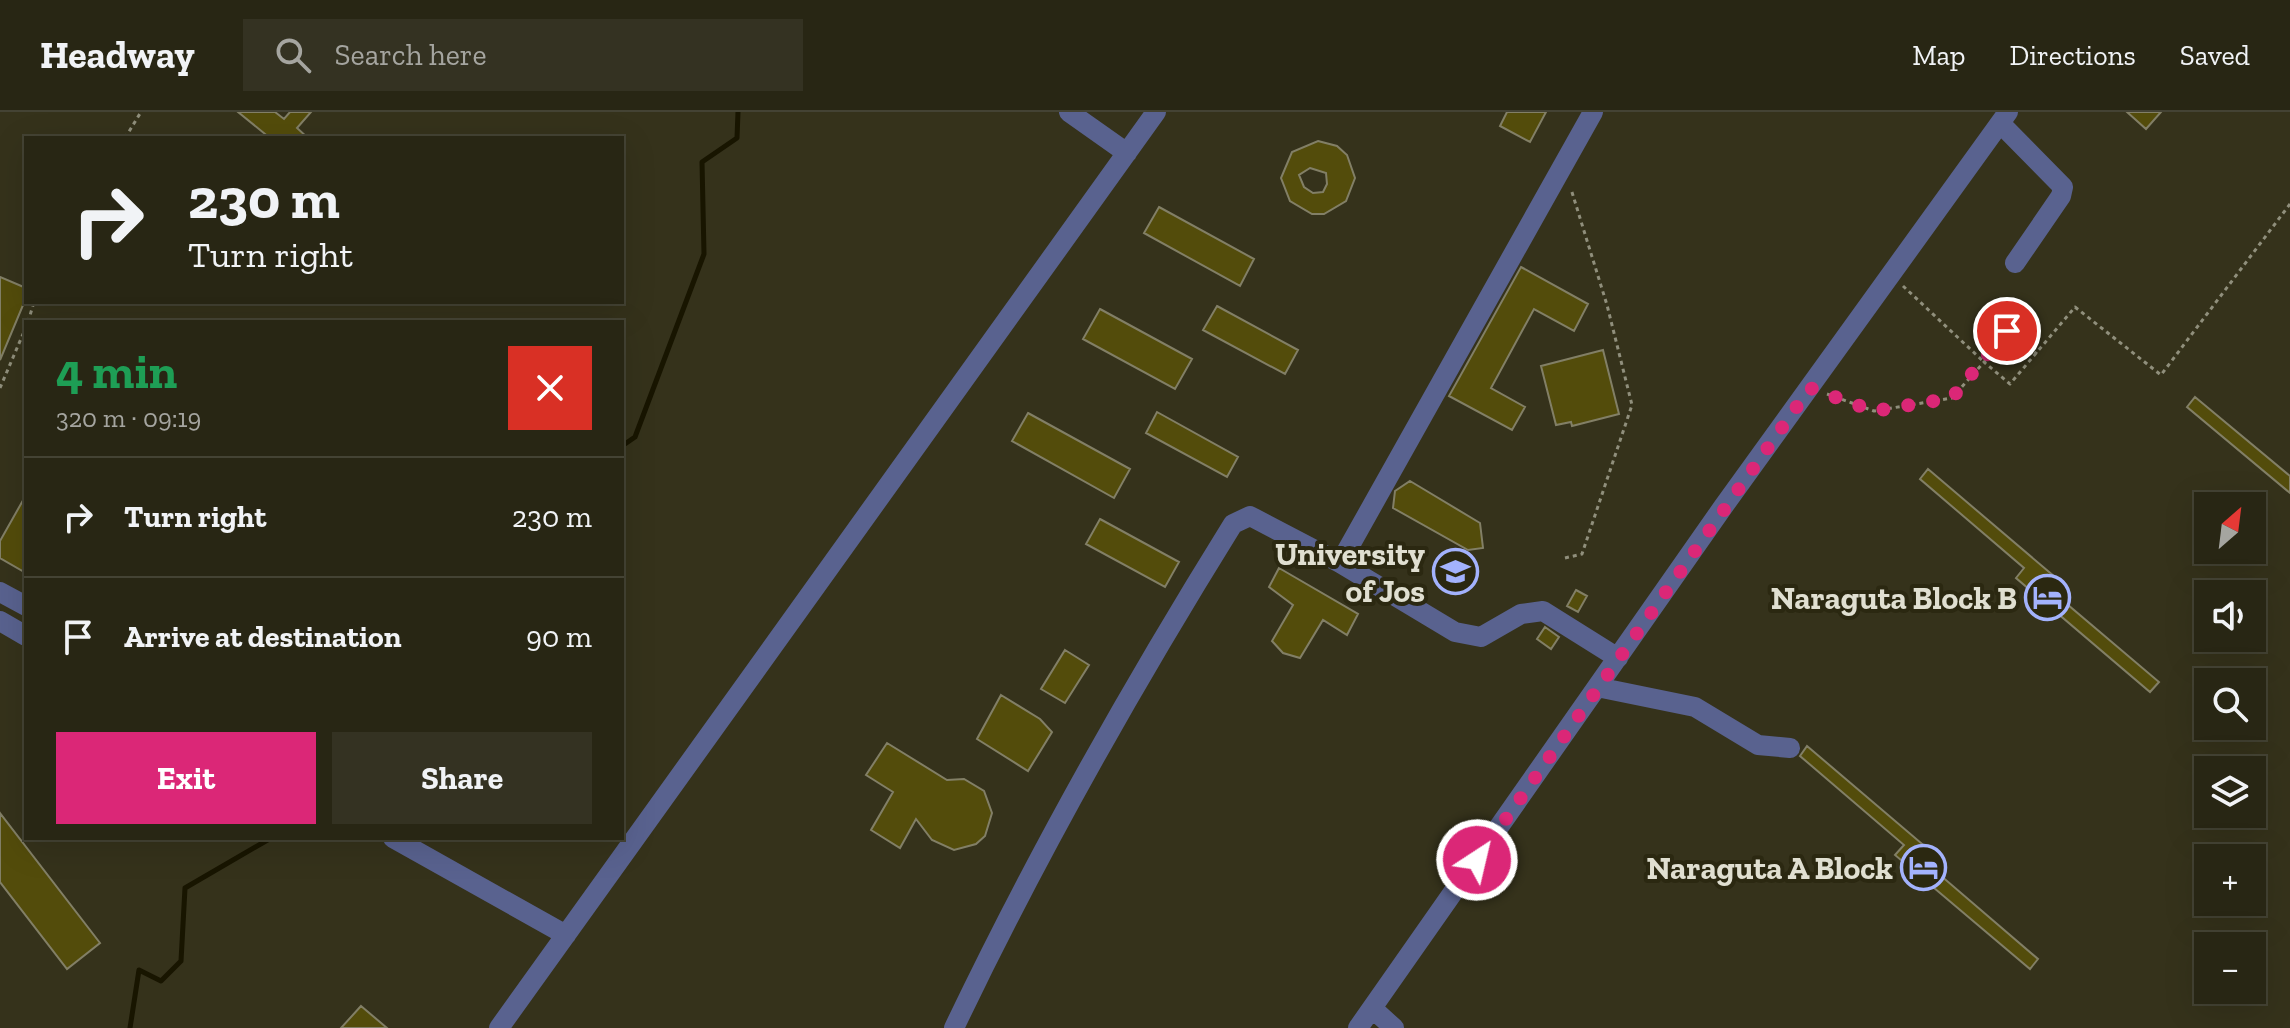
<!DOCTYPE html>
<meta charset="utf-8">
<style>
:root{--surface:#282614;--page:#343222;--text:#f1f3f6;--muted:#a5a5a0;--line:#444334;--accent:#db2777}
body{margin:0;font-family:"Zilla Slab",serif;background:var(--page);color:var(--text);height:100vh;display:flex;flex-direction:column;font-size:30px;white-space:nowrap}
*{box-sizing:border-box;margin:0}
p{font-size:26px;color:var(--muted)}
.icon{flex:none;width:44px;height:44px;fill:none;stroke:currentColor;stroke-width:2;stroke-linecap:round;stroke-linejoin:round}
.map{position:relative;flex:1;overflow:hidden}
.sheet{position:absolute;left:24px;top:208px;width:600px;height:520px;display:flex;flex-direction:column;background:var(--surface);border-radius:0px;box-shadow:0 8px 32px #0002,0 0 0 2px var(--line)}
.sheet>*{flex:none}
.hud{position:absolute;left:24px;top:24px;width:600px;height:168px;border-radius:0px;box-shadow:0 8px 32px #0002,0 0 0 2px var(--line);background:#282614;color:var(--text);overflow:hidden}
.needle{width:52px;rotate:28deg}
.tools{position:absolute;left:2194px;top:380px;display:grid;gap:16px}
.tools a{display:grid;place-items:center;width:72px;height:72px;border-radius:0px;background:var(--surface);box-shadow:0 8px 32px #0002,0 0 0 2px var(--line);font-size:40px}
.pin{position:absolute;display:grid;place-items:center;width:68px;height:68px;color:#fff;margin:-34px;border:4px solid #fff;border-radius:50%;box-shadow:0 2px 8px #0007}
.me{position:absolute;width:88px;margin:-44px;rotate:35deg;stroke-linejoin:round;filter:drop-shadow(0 0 6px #0008)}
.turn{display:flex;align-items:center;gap:28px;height:168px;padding:0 32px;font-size:36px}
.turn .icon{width:104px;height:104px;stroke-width:2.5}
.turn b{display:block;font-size:56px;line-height:68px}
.round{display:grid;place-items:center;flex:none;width:84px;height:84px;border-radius:0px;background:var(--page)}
.headline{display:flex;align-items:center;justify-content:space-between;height:136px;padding:0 32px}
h1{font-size:48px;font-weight:800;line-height:60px;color:#1e9e55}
.primary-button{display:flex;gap:16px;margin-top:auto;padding:16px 32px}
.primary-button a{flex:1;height:92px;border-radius:0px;background:var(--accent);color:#fff;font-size:32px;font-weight:800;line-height:92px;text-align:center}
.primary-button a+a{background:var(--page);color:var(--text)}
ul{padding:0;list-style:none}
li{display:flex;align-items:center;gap:24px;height:120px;padding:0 32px;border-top:2px solid var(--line)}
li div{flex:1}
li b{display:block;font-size:30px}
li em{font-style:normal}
header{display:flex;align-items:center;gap:48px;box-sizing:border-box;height:112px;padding:0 40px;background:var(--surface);border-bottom:2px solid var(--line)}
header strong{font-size:38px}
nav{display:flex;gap:44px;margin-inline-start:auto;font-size:28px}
.search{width:560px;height:72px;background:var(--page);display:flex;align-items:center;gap:20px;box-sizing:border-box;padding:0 28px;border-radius:0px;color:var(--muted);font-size:30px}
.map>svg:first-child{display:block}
</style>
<header>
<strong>Headway</strong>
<div class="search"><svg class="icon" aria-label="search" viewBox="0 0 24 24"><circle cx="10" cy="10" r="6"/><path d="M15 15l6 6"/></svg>Search here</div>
<nav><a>Map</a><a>Directions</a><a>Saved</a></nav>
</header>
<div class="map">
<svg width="2290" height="916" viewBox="0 0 2290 916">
<rect width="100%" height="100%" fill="#35321b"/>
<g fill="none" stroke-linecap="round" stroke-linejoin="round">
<!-- stream -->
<path stroke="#181500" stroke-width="5" d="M622 334 635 325 704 142 702 50 737 26 738 0
M130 916 139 858 161 869 181 849 185 776 271 726"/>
</g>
<!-- building -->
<path fill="#534c0b" stroke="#827f66" stroke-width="2" fill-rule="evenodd" d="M238 0H275L284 7 290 0H311L297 16 308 26H270Z
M1507 0H1546L1530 30 1500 14Z
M2127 0H2161L2146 17Z
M1318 29 1337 34 1347 43 1355 66 1346 89 1324 102H1312L1290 89 1281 66 1292 40ZM1310 56 1326 61 1327 72 1323 80 1313 81 1304 75 1299 63Z
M1159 95 1254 147 1240 174 1144 121Z
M1521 155 1588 192 1574 219 1534 197 1491 276 1525 295 1512 318 1449 284Z
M0 165 26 176V186L0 248Z
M1217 194 1298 238 1285 262 1203 218Z
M1100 197 1192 247 1175 277 1083 227Z
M1603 238 1619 302 1572 314 1571 310 1556 313 1541 254Z
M2195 285 2290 364V381L2187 295Z
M1157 300 1238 345 1227 365 1146 321Z
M1028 301 1130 357 1114 386 1012 329Z
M1928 357 2062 471 2054 481 2159 570 2150 580 2016 466 2024 456 1920 367Z
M1410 369 1480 411 1483 436 1468 438 1393 396 1395 379Z
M26 383V461L0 446V429Z
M1100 407 1179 450 1165 475 1086 432Z
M1279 456 1358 502 1347 523 1323 508 1300 546 1283 541 1272 529 1293 493 1269 475Z
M1576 478 1587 484 1578 500 1567 494Z
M1545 515 1559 525 1551 537 1537 527Z
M1065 538 1089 553 1065 591 1041 577Z
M1001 583 1040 607 1052 620 1028 659 977 627Z
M887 631 947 668 964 667 984 679 992 701 985 724 976 732 954 738 932 728 916 707 900 736 871 718 893 680 866 663Z
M1807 634 1941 748 1933 757 2038 847 2030 857 1895 743 1904 733 1800 644Z
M0 701 100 831 67 857 0 770Z
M361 894 387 916H341Z"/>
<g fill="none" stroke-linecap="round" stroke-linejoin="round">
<!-- path -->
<path stroke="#908f7c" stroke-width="3" stroke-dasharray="4 4" stroke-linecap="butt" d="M125 26 141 0
M1903 174 1984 250 2007 219 2037 242
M28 210 34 190
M0 276 26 215
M1827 282 1874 299 1952 286 1984 250 2010 272 2075 195 2161 263 2290 92
M1565 446 1582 442 1632 293 1607 193 1571 77"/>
<!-- minor -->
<path stroke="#59628f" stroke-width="20" d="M1069 0 1127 41
M2000 11 2063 75 2061 84 2015 151
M1340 451 1593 0
M0 480 26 494
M0 509 26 524
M1597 575 1695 595 1758 633 1790 636
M393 726 566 823
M1373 897 1394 916
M499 916 1156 0
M954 916C1037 742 1131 576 1233 412L1250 404 1340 451 1455 520 1481 525 1521 502 1543 499 1618 546
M1358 916 1723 395 2008 0"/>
</g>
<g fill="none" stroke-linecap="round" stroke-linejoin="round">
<!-- route -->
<path stroke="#db2777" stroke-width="14" stroke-dasharray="0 25.2" d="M1477 748 1810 276 1874 299 1952 286 2007 219"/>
</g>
<!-- icons -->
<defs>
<symbol id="university-ring" viewBox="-11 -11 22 22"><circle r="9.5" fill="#2b2811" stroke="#a3b2fd" stroke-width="1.5"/><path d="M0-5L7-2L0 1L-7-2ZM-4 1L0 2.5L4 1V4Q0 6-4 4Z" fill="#a3b2fd"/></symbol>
<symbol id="hotel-ring" viewBox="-11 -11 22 22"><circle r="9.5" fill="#2b2811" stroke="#a3b2fd" stroke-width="1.5"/><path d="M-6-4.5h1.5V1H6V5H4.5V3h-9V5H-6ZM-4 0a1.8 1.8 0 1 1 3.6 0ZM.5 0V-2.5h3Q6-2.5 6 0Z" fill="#a3b2fd"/></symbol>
</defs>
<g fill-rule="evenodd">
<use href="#university-ring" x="1430" y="434" width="51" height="51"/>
<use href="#hotel-ring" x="2022" y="460" width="51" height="51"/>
<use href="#hotel-ring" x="1898" y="730" width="51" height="51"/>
</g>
<g text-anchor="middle" stroke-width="8" stroke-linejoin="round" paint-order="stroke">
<!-- poi labels -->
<g font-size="32" font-weight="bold" fill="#e0dfd1" stroke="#2b2811" text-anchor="end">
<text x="1425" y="453">University<tspan x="1425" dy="37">of Jos</tspan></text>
<text x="2017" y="497">Naraguta Block B</text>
<text x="1893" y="767">Naraguta A Block</text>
</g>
</g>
</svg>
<div class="tools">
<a><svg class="needle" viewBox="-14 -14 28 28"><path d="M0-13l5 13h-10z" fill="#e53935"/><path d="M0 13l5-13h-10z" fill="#a5a5a0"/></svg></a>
<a><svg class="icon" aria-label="sound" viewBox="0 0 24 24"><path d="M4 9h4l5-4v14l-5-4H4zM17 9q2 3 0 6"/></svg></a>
<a><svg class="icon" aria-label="search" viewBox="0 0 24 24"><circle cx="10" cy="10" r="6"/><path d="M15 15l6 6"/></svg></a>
<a><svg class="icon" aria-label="layers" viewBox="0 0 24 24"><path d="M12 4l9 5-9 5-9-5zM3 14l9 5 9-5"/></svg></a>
<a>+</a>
<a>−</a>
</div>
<div class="pin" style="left:2007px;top:219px;background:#d93025"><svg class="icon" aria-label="arrive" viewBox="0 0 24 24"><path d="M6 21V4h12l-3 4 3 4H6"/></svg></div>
<svg class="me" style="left:1477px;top:748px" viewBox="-20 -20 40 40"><circle r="17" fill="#db2777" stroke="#fff" stroke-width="3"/><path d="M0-11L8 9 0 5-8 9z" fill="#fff"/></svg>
<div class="hud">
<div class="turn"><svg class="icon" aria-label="right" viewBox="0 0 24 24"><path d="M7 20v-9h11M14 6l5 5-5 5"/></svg><div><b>230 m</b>Turn right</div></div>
</div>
<section class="sheet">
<div class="headline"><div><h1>4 min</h1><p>320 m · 09:19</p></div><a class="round" style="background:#d93025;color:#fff"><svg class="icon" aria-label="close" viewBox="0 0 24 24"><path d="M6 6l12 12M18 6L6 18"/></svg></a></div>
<ul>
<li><svg class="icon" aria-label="right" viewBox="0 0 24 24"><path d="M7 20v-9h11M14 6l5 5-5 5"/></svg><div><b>Turn right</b></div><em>230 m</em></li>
<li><svg class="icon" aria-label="arrive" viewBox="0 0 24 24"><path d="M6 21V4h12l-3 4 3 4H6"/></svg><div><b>Arrive at destination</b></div><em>90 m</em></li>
</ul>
<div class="primary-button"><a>Exit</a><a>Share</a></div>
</section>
</div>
